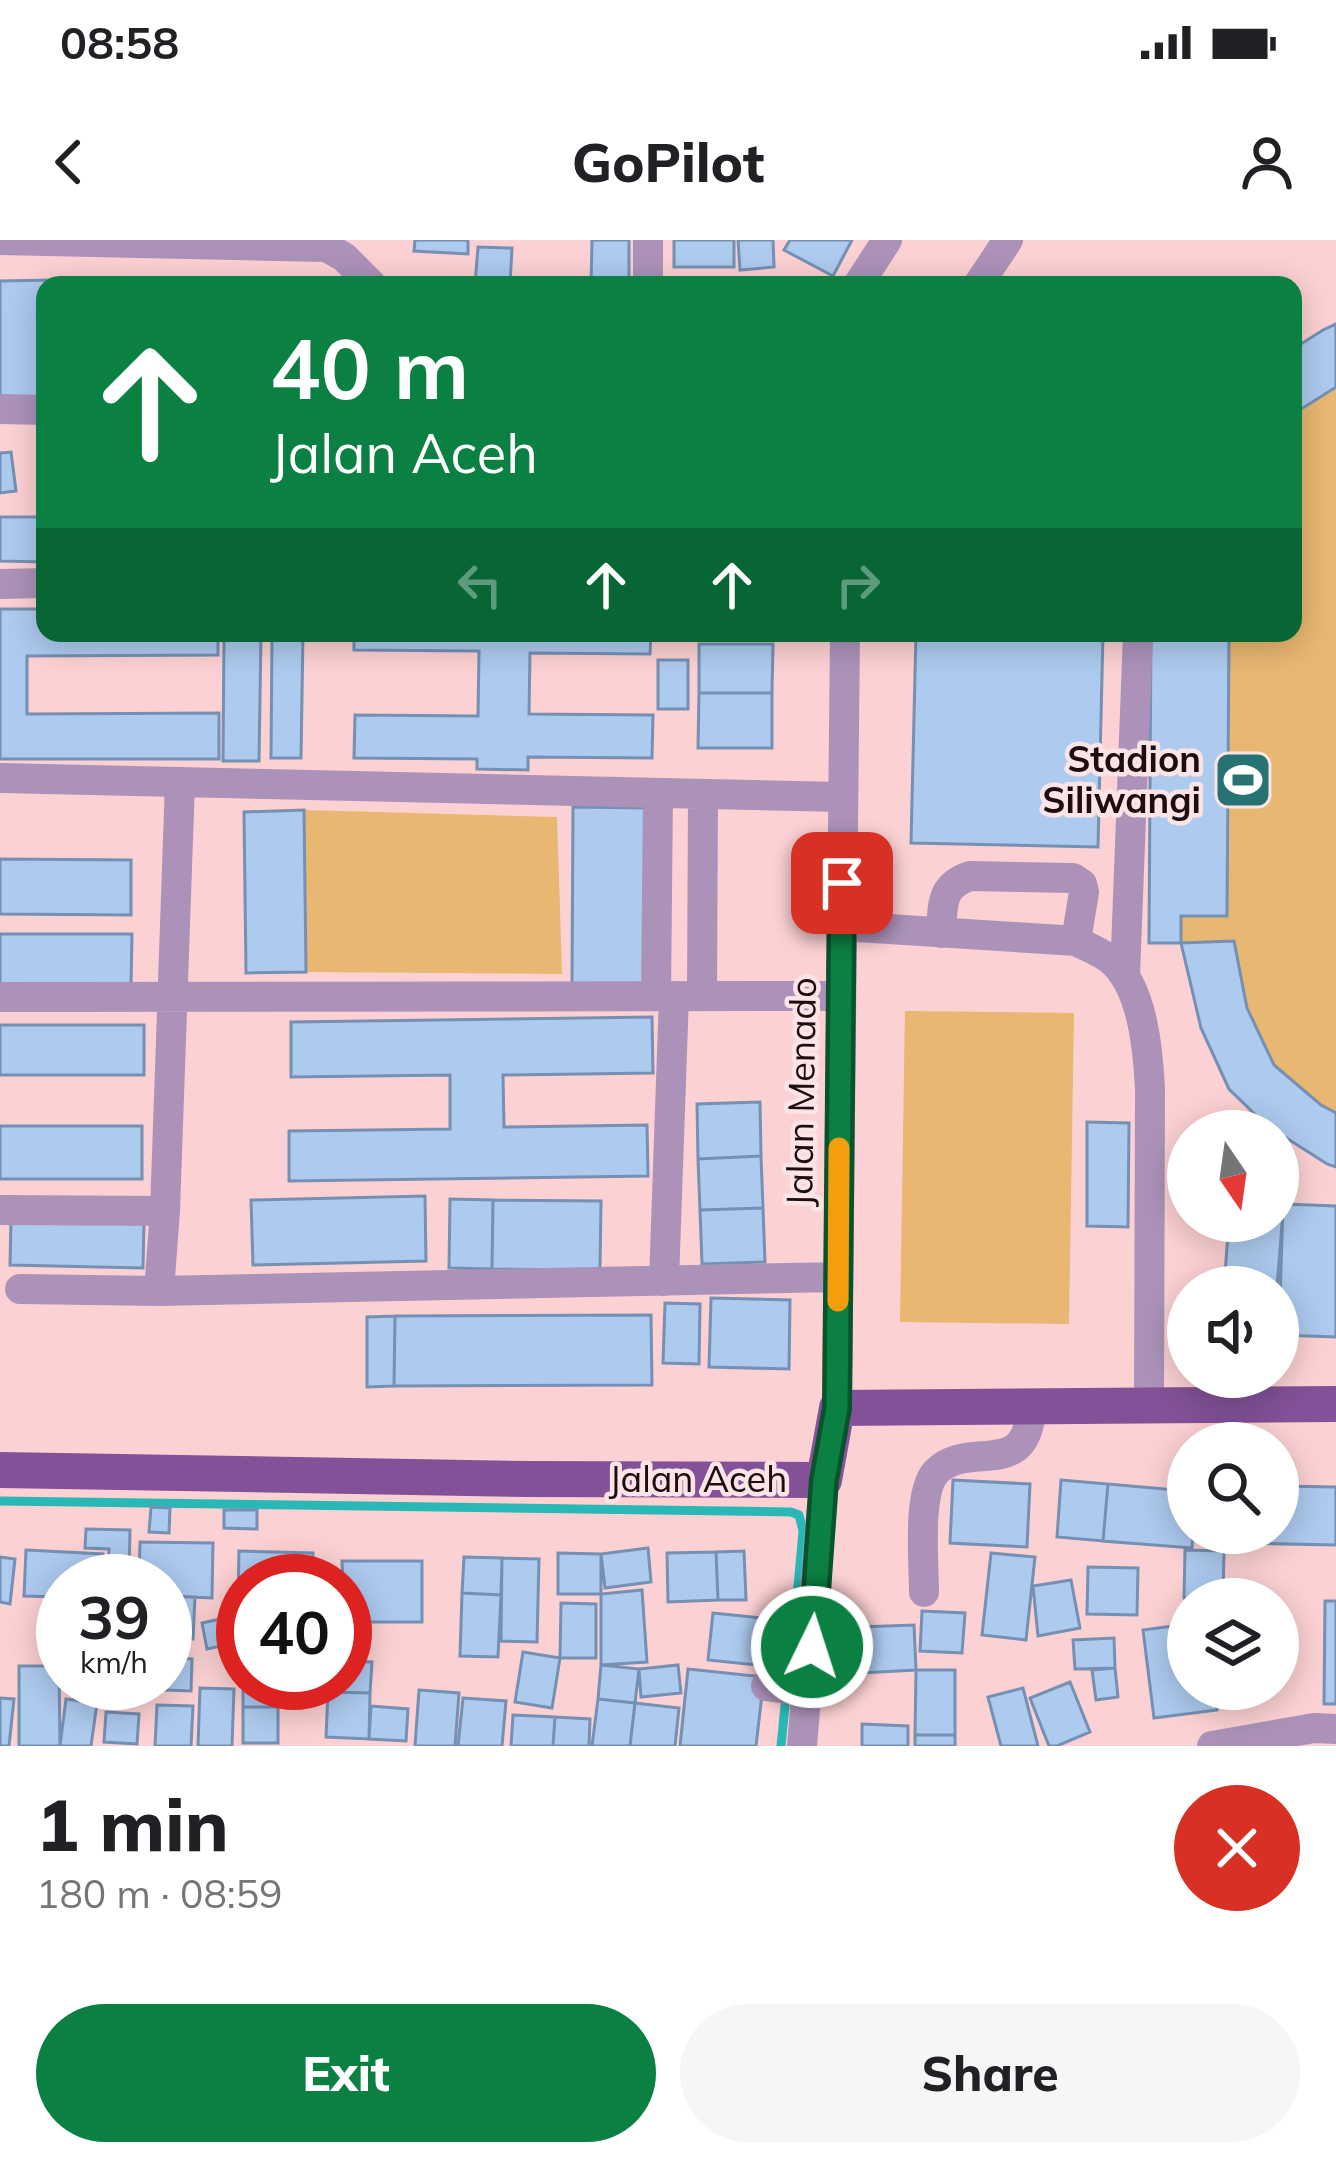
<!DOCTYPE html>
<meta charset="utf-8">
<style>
:root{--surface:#fff;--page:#f6f6f6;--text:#202124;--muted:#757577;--accent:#0b8043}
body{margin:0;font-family:Mulish,sans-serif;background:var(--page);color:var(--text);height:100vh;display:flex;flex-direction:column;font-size:45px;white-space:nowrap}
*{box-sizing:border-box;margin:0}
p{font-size:39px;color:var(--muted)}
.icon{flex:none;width:66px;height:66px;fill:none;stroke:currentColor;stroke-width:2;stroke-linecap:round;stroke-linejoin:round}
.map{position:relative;height:1506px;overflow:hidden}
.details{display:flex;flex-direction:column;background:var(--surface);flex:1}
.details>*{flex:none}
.hud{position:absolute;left:36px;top:36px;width:1266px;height:366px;border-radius:24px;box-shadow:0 6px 30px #0003;background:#0b8043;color:#fff;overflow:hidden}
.needle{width:78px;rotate:167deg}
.fabs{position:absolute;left:1167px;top:870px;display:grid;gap:24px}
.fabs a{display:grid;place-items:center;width:132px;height:132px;border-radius:50%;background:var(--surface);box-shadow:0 6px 30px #0003;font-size:60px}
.speed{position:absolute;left:36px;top:1314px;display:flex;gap:24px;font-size:60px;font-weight:700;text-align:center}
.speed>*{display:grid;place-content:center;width:156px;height:156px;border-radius:50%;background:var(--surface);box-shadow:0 6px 30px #0003;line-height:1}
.speed small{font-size:30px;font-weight:400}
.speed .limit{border:18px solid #d22;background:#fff;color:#111}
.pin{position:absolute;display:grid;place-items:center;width:102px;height:102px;color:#fff;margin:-51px;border-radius:24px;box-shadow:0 6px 18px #0006}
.me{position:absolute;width:132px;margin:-66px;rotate:4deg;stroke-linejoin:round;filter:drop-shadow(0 0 9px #0008)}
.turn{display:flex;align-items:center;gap:42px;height:252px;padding:0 36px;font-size:54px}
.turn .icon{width:156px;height:156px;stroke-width:2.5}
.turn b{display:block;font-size:84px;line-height:102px}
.lanes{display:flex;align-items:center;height:114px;padding:0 36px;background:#0003;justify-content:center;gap:60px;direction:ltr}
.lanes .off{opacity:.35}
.round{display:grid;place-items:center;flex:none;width:126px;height:126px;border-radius:63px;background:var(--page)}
.summary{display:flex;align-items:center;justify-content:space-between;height:204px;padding:0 36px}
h1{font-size:72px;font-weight:800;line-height:90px}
.button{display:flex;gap:24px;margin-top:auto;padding:24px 36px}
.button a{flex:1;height:138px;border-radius:72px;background:var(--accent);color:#fff;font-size:48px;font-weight:800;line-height:138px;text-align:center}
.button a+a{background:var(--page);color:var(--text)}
.status{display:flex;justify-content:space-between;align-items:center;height:84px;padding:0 60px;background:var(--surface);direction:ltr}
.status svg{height:33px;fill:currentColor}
header{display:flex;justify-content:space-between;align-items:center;height:156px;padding:0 36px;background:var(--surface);font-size:54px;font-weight:800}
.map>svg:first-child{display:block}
</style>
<div class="status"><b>08:58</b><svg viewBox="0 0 49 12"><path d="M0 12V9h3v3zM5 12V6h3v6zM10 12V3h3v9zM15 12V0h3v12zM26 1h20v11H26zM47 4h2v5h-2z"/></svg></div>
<header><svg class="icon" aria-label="back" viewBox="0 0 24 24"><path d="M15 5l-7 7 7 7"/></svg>GoPilot<svg class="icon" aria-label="person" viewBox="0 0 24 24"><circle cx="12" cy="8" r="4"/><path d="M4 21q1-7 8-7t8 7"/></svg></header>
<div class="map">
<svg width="1336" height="1506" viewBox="0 0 1336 1506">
<rect width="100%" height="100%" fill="#fcd1d3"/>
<!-- green -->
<path fill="#e8b771" d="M1336 84V927L1327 924 1266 885 1201 788 1181 703H1149L1151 393H1293V109L1323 90Z
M304 570 557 577 562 734 306 732Z
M905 771 1074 773 1069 1084 900 1082Z"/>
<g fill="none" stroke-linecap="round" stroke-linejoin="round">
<!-- stream -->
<path stroke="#2ab8b7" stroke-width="9" d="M0 1261 791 1272 799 1275 803 1291 790 1436
M781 1506 786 1456"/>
</g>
<!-- building -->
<path fill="#adcaef" stroke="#7590b3" stroke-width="3" d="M415 0H468V14L414 11Z
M592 0H629V45H591Z
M674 0H734V27H674Z
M738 0H773L774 27 740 30Z
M790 0H852L833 36 784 10Z
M478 7 512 8 510 45H475Z
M52 40V45H45V157L0 158V41Z
M1336 84V147L1298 171 1293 178V109L1323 90Z
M11 212 16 251 0 253V213Z
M0 277H45V322L0 321Z
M0 369H45V393H218V415L27 416V474L219 473V519H0Z
M224 393H261L259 521H223Z
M272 393H303L301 518H271Z
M354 393H651L650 414 530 413 529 474 653 475 652 518 528 517V530L477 529V519L354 518 355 475 478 476 479 411 354 410Z
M916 393H1103L1098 607 911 603Z
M1151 393H1229L1227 676H1181V703H1149Z
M699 404H773L772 453H699Z
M658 420H688V469H658Z
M699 453H772V508H698Z
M573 567 649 568 648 745H572Z
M304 570 306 732 246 733 244 572Z
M0 619 131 620V675L0 674Z
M0 694H132L131 746H0Z
M1234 701 1247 768 1274 825 1321 865 1336 873V927L1327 924 1266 885 1229 849 1201 788 1181 703Z
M652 777 653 833 503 835 504 887 647 885 648 936 289 941V891L450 889V835L291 837V782Z
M0 785H144V835H0Z
M760 862 761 916 698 919 697 864Z
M1087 882 1129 883 1128 987 1087 986Z
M0 886H142V939H0Z
M761 916 763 968 700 970 698 919Z
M425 956 426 1021 253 1025 251 960Z
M450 959 493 960 492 1029 449 1028Z
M493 960 601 961 600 1030 492 1029Z
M1283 964 1336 966V1097L1279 1095Z
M763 968 765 1022 702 1024 700 970Z
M1278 971 1283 972 1277 1047H1224L1229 981H1278Z
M11 979 144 982 143 1028 10 1025Z
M711 1058 790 1060 789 1129 709 1127Z
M665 1063 700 1064 699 1124 663 1123Z
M651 1075 652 1145 394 1146 395 1076Z
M395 1076 394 1146 367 1147V1077Z
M953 1240 1030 1244 1027 1307 950 1303Z
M1061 1240 1108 1244 1103 1301 1057 1297Z
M1108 1244 1188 1251V1293H1193L1192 1308 1103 1301Z
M1278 1246 1336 1247V1305L1240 1303V1293H1278Z
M151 1267 170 1268 169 1293 149 1292Z
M224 1270H257V1289L224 1288Z
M86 1289 130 1290 129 1332 108 1331 109 1309 85 1308Z
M140 1302 213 1303 212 1358 165 1356V1341H139Z
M648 1308 651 1342 605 1348 601 1314Z
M26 1310 103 1314 102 1341H63V1357L24 1356Z
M1185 1310 1224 1311 1223 1359 1184 1358Z
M239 1311 313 1313 312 1341H243V1360H238Z
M744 1311 746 1360H718L716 1312Z
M716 1312 718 1360 668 1362 667 1313Z
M558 1313 601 1314V1354H558Z
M991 1313 1035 1317 1026 1400 982 1395Z
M0 1317 15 1319 10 1364 0 1362Z
M464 1317 502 1318 501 1355 462 1353Z
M502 1318 539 1319 537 1402 501 1401Z
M342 1321H422V1382H345Z
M1088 1327 1138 1328 1137 1375 1087 1374Z
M318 1330 339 1331V1341H317Z
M1071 1340 1080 1388 1038 1396 1033 1346Z
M642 1350 647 1422 601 1425V1354Z
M462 1353 501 1355 498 1417 460 1416Z
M165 1356 195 1357 193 1399H165Z
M1325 1361H1336V1464H1324Z
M561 1363 596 1364V1418H560Z
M922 1371 965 1373 962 1413 920 1411Z
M713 1373 781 1380 776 1427 708 1420Z
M234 1376 240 1402 207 1409 202 1383Z
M1188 1384V1449H1215L1217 1470 1154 1478 1143 1390Z
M914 1385 916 1430 861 1433 859 1387Z
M1114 1398 1115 1428 1075 1429 1073 1400Z
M523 1412 560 1418 552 1468 515 1462Z
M165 1417 192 1419 191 1451 112 1448V1443H165Z
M345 1421 372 1422 370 1453 328 1452V1443H345Z
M601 1425 639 1429 635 1463 598 1459Z
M678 1425 681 1453 641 1457 639 1429Z
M19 1426H59L60 1506H19Z
M1115 1428 1118 1457 1096 1460 1092 1430Z
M688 1429 764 1437 756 1506H680Z
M916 1430H955V1495H915Z
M1070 1442 1090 1492 1057 1506H1049L1030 1458Z
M243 1443H279L278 1467H243Z
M286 1443H323L321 1462 285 1460Z
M200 1448 234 1449 232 1506H198Z
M1023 1448 1038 1506H1001L988 1457Z
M419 1450 459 1453 455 1506H415Z
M328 1452 370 1453 369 1499 326 1497Z
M0 1458 14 1459 9 1506H0Z
M463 1458 506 1461 502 1506H458Z
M66 1459 97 1463 91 1506H60Z
M598 1459 635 1463 630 1506H592Z
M635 1463 679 1468 675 1506H630Z
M157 1465 193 1466 191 1506H155Z
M371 1466 408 1469 406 1501 369 1499Z
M243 1467H278V1503H243Z
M106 1472 139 1474 137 1504 104 1502Z
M513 1475 555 1477 553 1506H511Z
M555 1477 590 1479 589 1506H553Z
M862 1484 908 1486V1506H862Z
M915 1495H955V1506H915Z"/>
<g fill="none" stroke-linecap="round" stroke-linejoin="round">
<!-- minor -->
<path stroke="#ac92b9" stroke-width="30" d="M0 0 326 7 344 17 372 45
M648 45V0
M858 45 887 0
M978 45 1008 0
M0 169 45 170
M0 344 45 343
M0 538 843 557
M842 686 1076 701C1087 707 1101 712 1111 720 1143 747 1148 810 1150 850L1149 1164
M941 693C943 665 940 646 970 636L1073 638 1082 644 1084 652 1076 701
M1125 736 1138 393
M656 755 658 553
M702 755 703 554
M0 757 841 756
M0 970 165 971
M664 1041 674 756
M20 1049 159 1051 838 1037
M159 1051 165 971 180 542
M837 1168 845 393
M924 1352C924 1325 917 1252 936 1232 969 1198 1029 1243 1031 1165
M766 1446 808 1452
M802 1506 824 1240
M1212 1506 1314 1488 1336 1489"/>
<!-- major -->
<path stroke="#825197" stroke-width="36" d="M0 1230 528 1239 824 1240 837 1168 1336 1164"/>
</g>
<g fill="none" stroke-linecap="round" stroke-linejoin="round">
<defs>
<path id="route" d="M812 1407 824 1240 837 1168 842 643"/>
</defs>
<!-- route casing -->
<use href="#route" stroke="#07532c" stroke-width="30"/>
<!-- route -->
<use href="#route" stroke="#0b8043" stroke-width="21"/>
<!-- slow -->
<path stroke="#f59e0b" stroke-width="21" d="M838 1061 839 908"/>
</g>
<!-- icons -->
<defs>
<symbol id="stadium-square" viewBox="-11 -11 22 22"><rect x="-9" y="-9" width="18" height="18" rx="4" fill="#277272" stroke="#fae4e5"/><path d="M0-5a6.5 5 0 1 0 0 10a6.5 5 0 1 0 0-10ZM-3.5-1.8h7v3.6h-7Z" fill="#fff"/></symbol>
</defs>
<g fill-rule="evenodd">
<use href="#stadium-square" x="1210" y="507" width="66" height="66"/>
</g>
<g text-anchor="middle" stroke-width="9" stroke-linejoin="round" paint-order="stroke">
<!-- poi labels -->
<g font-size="36" font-weight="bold" fill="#1e0d0e" stroke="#fae4e5" text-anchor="end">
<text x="1201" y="532">Stadion<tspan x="1201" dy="41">Siliwangi</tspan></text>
</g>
<!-- street labels -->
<g font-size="36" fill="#1e0d0e" stroke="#fae4e5">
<text transform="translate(801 852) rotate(-89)" y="13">Jalan Menado</text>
<text x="698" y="1252">Jalan Aceh</text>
</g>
</g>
</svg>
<div class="fabs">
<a><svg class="needle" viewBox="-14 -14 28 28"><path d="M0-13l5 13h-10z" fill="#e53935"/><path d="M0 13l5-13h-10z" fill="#757577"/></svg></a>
<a><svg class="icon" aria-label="sound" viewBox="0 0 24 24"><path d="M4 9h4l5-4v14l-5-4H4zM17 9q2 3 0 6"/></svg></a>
<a><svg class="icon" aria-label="search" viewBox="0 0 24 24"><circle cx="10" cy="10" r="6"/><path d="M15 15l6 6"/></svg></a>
<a><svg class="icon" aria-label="layers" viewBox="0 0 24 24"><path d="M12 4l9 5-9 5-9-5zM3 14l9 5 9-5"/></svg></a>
</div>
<div class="speed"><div>39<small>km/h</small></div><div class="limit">40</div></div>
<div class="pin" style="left:842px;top:643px;background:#d93025"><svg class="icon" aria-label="arrive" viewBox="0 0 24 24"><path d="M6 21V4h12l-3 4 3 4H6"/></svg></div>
<svg class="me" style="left:812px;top:1407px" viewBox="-20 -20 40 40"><circle r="17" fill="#0b8043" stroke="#fff" stroke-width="3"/><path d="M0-11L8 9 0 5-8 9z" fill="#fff"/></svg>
<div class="hud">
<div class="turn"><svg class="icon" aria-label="ahead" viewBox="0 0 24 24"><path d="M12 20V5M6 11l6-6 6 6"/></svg><div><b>40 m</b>Jalan Aceh</div></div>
<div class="lanes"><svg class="icon off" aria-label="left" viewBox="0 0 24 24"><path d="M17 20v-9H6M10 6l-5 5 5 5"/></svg><svg class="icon" aria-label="ahead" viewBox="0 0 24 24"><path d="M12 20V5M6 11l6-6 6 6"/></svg><svg class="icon" aria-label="ahead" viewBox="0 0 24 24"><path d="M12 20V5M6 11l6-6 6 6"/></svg><svg class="icon off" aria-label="right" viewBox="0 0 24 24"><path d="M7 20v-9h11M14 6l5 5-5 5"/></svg></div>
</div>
</div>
<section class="details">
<div class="summary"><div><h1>1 min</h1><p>180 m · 08:59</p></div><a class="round" style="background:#d93025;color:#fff"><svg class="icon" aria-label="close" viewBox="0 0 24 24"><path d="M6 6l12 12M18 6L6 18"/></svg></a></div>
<div class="button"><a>Exit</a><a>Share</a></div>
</section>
